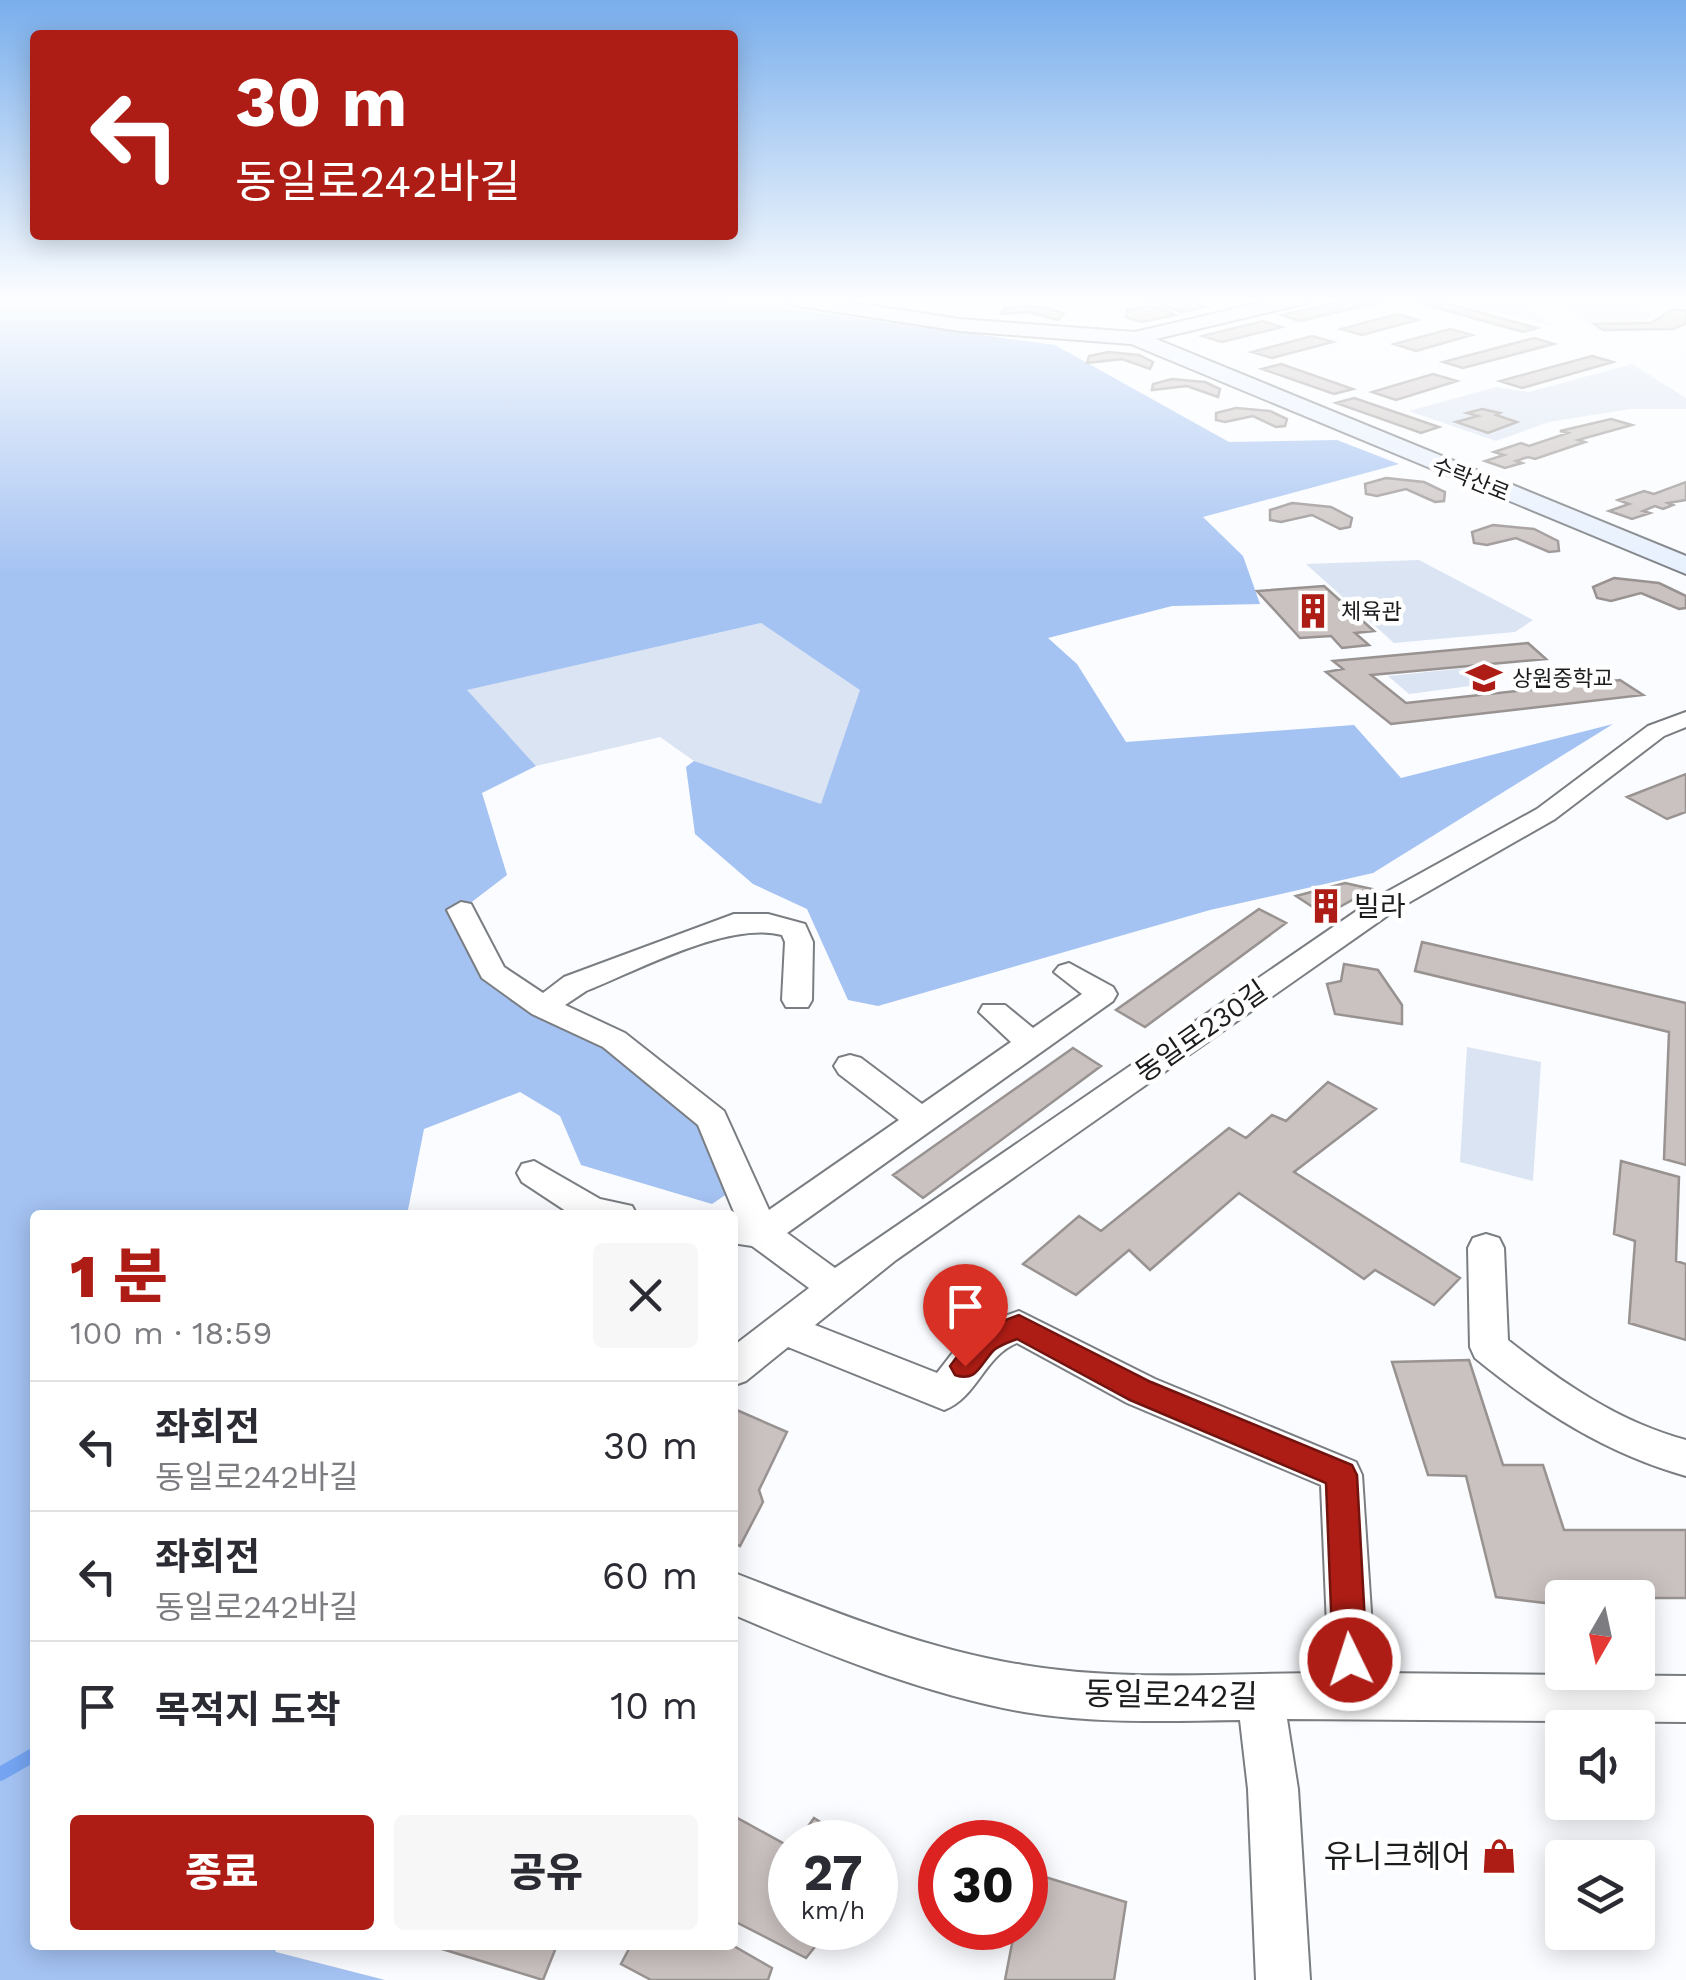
<!DOCTYPE html>
<html lang="ko">
<meta charset="utf-8">
<style>
:root{--surface:#fff;--page:#f7f7f7;--text:#2b2b33;--muted:#7c7c81;--line:#e1e1e2;--accent:#ae1d15}
body{margin:0;font-family:"Work Sans","Noto Sans KR",sans-serif;background:var(--page);color:var(--text);height:100vh;display:flex;flex-direction:column;font-size:38px;white-space:nowrap}
*{box-sizing:border-box;margin:0}
p{font-size:32px;color:var(--muted)}
.icon{flex:none;width:55px;height:55px;fill:none;stroke:currentColor;stroke-width:2;stroke-linecap:round;stroke-linejoin:round}
.map{position:relative;flex:1;overflow:hidden}
.drawer{position:absolute;left:30px;top:1210px;width:708px;height:740px;display:flex;flex-direction:column;background:var(--surface);border-radius:10px;box-shadow:0 5px 25px #0003}
.drawer>*{flex:none}
.banner{position:absolute;left:30px;top:30px;width:708px;height:210px;border-radius:10px;box-shadow:0 5px 25px #0003;background:#ae1d15;color:#fff;overflow:hidden}
.needle{width:65px;rotate:189deg}
.controls{position:absolute;left:1545px;top:1580px;display:grid;gap:20px}
.controls a{display:grid;place-items:center;width:110px;height:110px;border-radius:10px;background:var(--surface);box-shadow:0 5px 25px #0003;font-size:50px}
.speed{position:absolute;left:768px;top:1820px;display:flex;gap:20px;font-size:50px;font-weight:700;text-align:center}
.speed>*{display:grid;place-content:center;width:130px;height:130px;border-radius:50%;background:var(--surface);box-shadow:0 5px 25px #0003;line-height:1}
.speed small{font-size:25px;font-weight:400}
.speed .limit{border:15px solid #d22;background:#fff;color:#111}
.pin{position:absolute;display:grid;place-items:center;width:85px;height:85px;color:#fff;margin:-102px -42px;border-radius:50% 50% 50% 0;rotate:-45deg;box-shadow:0 0 10px #0007}
.pin .icon{rotate:45deg}
.me{position:absolute;width:110px;margin:-55px;rotate:356deg;stroke-linejoin:round;filter:drop-shadow(0 0 8px #0008)}
.turn{display:flex;align-items:center;gap:35px;height:210px;padding:0 40px;font-size:45px}
.turn .icon{width:130px;height:130px;stroke-width:2.5}
.turn b{display:block;font-size:70px;line-height:85px}
.round{display:grid;place-items:center;flex:none;width:105px;height:105px;border-radius:10px;background:var(--page)}
.headline{display:flex;align-items:center;justify-content:space-between;height:170px;padding:0 40px}
h1{font-size:60px;font-weight:800;line-height:75px;color:var(--accent)}
.button{display:flex;gap:20px;margin-top:auto;padding:20px 40px}
.button a{flex:1;height:115px;border-radius:10px;background:var(--accent);color:#fff;font-size:40px;font-weight:800;line-height:115px;text-align:center}
.button a+a{background:var(--page);color:var(--text)}
ul{padding:0;list-style:none}
li{display:flex;align-items:center;gap:30px;height:130px;padding:0 40px;border-top:2px solid var(--line)}
li div{flex:1}
li b{display:block;font-size:38px}
li em{font-style:normal}
.map>svg:first-child{display:block}
</style>
<div class="map">
<svg width="1686" height="1980" viewBox="0 0 1686 1980">
<rect width="100%" height="100%" fill="#fafcff"/>
<!-- green -->
<path fill="#dbe4f3" d="M1442 299H1515L1554 326Z
M1631 302 1651 315 1644 322 1588 323 1559 304Z
M1632 364 1686 398V409H1630L1549 422 1496 441 1409 411 1496 387 1529 392Z
M1419 560 1533 620 1515 632 1394 643 1306 564Z
M761 623 861 690 821 805 694 761 660 737 536 766 466 690Z
M1466 668 1485 684 1409 694 1388 676Z
M1467 1047 1541 1062 1533 1181 1460 1162Z"/>
<!-- forest -->
<path fill="#a4c2f2" d="M0 299H717L1055 345 1229 442 1337 440 1399 464 1203 517 1243 556 1260 604 1172 606 1048 638 1077 664 1126 742 1354 725 1401 778 1613 724 1373 873 1210 910 878 1006 848 1000 807 909 753 884 695 834 686 767 694 761 821 804 860 690 761 623 467 690 536 766 482 793 507 875 460 911 511 998 632 1061 752 1177 712 1204 581 1165 560 1116 520 1092 424 1129 407 1215H35V1945H273L276 1952 385 1980H0Z"/>
<g fill="none" stroke-linecap="round" stroke-linejoin="round">
<!-- stream -->
<path stroke="#74a4f2" stroke-width="14" d="M0 1774 35 1754"/>
</g>
<!-- building -->
<path fill="#cac2c1" stroke="#989291" stroke-width="2.5" d="M1142 299H1183L1206 307 1181 312Z
M1353 299 1390 300 1299 321 1282 315Z
M1432 299 1537 328 1523 332 1412 301Z
M1022 306 1049 308 1064 314 1058 320 1028 312 1001 314 1003 309Z
M1148 306 1167 311 1175 315 1142 322 1126 317 1127 310Z
M1672 310H1686V323L1674 329 1603 330 1594 324 1651 323Z
M1398 314 1418 320 1362 335 1341 329Z
M1263 321 1282 327 1222 342 1202 336Z
M1450 329 1472 335 1416 351 1394 344Z
M1312 336 1333 342 1272 358 1252 352Z
M1534 338 1554 344 1463 368 1443 362Z
M1108 352 1139 355 1153 362 1150 369 1122 359 1087 363 1089 356Z
M1592 356 1613 362 1522 388 1500 381Z
M1281 364 1353 389 1334 394 1262 369Z
M1433 374 1457 381 1396 400 1372 392Z
M1172 379 1205 382 1220 389 1218 397 1187 386 1152 390 1153 384Z
M1354 398 1439 427 1421 433 1336 403Z
M1236 408 1270 411 1287 419 1285 426 1276 427 1253 416 1225 422 1216 420V413Z
M1482 409 1500 413 1496 415 1517 422 1488 433 1456 422 1478 416 1467 413Z
M1611 419 1632 425 1578 440 1585 442 1535 459 1528 457 1516 461 1522 463 1505 468 1485 461 1504 455 1494 452 1521 443 1529 446 1568 433 1560 431Z
M1386 478 1424 482 1445 492 1444 501 1435 502 1406 489 1377 496 1366 494 1365 484Z
M1686 482V500L1668 503 1673 505 1663 509 1655 506 1643 511 1650 513 1632 519 1609 511 1629 504 1618 500 1644 491 1654 494Z
M1292 503 1331 507 1352 518 1350 527 1340 529 1312 515 1281 522 1270 520V510Z
M1493 525 1534 529 1558 541 1559 551 1549 552 1516 538 1487 545 1474 543 1472 532Z
M1614 578 1659 583 1686 596V608L1679 609 1641 593 1611 601 1597 598 1593 587Z
M1324 586 1374 631 1355 633 1369 645 1342 648 1331 636 1300 638 1257 591Z
M1528 643 1546 659 1371 675 1406 703 1620 680 1643 695 1391 724 1326 672 1343 669 1333 661Z
M1686 774V812L1667 819 1627 797Z
M1345 883 1372 889 1325 915 1296 896Z
M1259 909 1286 923 1145 1027 1116 1010Z
M1422 942 1686 1003V1165L1664 1159 1669 1032 1415 971Z
M1344 964 1378 970 1402 1005V1024L1335 1014 1327 984 1341 981Z
M1073 1048 1101 1066 923 1198 893 1175Z
M1328 1082 1376 1109 1294 1172 1460 1278 1434 1305 1375 1270 1364 1279 1239 1193 1150 1270 1129 1250 1076 1295 1023 1264 1079 1216 1101 1231 1229 1128 1246 1138 1272 1115 1286 1121Z
M1621 1161 1679 1177 1676 1261 1686 1264V1340L1629 1323 1635 1241 1614 1234Z
M1469 1360 1503 1465H1543L1564 1530H1686V1598H1562V1605L1496 1597 1466 1476 1428 1475 1392 1362Z
M732 1408 787 1432 759 1490 763 1502 740 1546 732 1542Z
M732 1815 790 1847V1928H830L806 1958 732 1920Z
M814 1818 853 1842H797Z
M1026 1871 1126 1902 1114 1980H1005L1015 1928H1025Z
M429 1945H557L543 1980Z
M631 1945H732L772 1968 768 1980H651L621 1964Z"/>
<g fill="none" stroke-linecap="round" stroke-linejoin="round">
<defs>
<path id="street" d="M1686 712V727L1664 736 1555 819 1394 911 896 1260 815 1325 937 1373 972 1328 1019 1311 1155 1379 1356 1462 1362 1475 1375 1673 1686 1676V1722L1287 1719 1298 1789 1310 1980H1256L1248 1789 1240 1720C1168 1721 1095 1724 1024 1712 924 1694 826 1654 732 1614V1572C827 1609 922 1649 1023 1665 1123 1682 1228 1673 1329 1673L1321 1485 1127 1403 1017 1343C984 1356 977 1398 944 1410L788 1347 746 1381 732 1386V1347L809 1288 752 1246 732 1243V1217H736L698 1125 603 1047 532 1014 482 978 447 910 461 902 471 904 504 967 543 993 564 977 734 914H768L805 924 813 942 812 1000 808 1007H786L782 1000 785 942 782 935C728 921 639 970 586 991L565 1005 625 1033 724 1111 769 1210 899 1120 839 1074 834 1066 839 1058 850 1055 861 1058 922 1104 1011 1042 979 1012 983 1005H1005L1033 1028 1082 994 1054 972 1059 966 1069 963 1113 987 1117 994 1113 1001 787 1233 835 1268 1374 899 1537 809 1648 726Z
M534 1161 600 1199 632 1206 637 1215H572L522 1182 517 1173 522 1164Z
M1486 1234 1499 1238 1504 1248 1508 1340C1562 1383 1619 1422 1686 1440V1476C1605 1453 1540 1411 1475 1358L1470 1347 1468 1248 1473 1238Z"/>
<path id="secondary" d="M782 299H828L960 319 1135 332 1276 299H1309L1307 303 1156 339 1686 556V574L1131 344 960 331 791 305Z"/>
</defs>
<!-- street casing -->
<use href="#street" stroke="#7a7d81" stroke-width="4"/>
<!-- secondary casing -->
<use href="#secondary" stroke="#7a7d81" stroke-width="4"/>
<!-- street -->
<use href="#street" fill="#fff" fill-rule="evenodd"/>
<!-- secondary -->
<use href="#secondary" fill="#e7f0fe" fill-rule="evenodd"/>
</g>
<!-- sky -->
<linearGradient id="sky" x2="0" y2="1"><stop stop-color="#79aeec"/><stop offset="0.52" stop-color="#fdfeff"/><stop offset="1" stop-color="#fdfeff" stop-opacity="0"/></linearGradient>
<rect width="1686" height="576" fill="url(#sky)"/>
<!-- route -->
<path fill="#ae1d15" stroke="#71130e" stroke-width="2.5" d="M1019 1315 1151 1382 1352 1465 1357 1475 1367 1660 1362 1672 1350 1677 1338 1672 1333 1660 1326 1483 1130 1400 1017 1339C1009 1342 1000 1345 994 1350 980 1364 977 1383 955 1375L950 1366 976 1331Z"/>
<!-- icons -->
<defs>
<symbol id="building-bare" viewBox="-9 -9 18 18"><path d="M-4-6H4V6H1V3H-1V6H-4ZM-2.5-4.3h1.7v1.8h-1.7ZM.8-4.3h1.7v1.8H.8ZM-2.5-1h1.7V.8h-1.7ZM.8-1h1.7V.8H.8Z" fill="#ae1d15" stroke="#fff" stroke-width="2.5" paint-order="stroke"/></symbol>
<symbol id="school-bare" viewBox="-9 -9 18 18"><path d="M0-5L7-2L0 1L-7-2ZM-4 1L0 2.5L4 1V4Q0 6-4 4Z" fill="#ae1d15" stroke="#fff" stroke-width="2.5" paint-order="stroke"/></symbol>
<symbol id="shop-bare" viewBox="-9 -9 18 18"><path d="M-5-2.5h2.3a2.7 3.5 0 0 1 5.4 0H5L5.5 6h-11ZM-1.5-2.5h3a1.5 2.3 0 0 0-3 0Z" fill="#ae1d15" stroke="#fff" stroke-width="2.5" paint-order="stroke"/></symbol>
</defs>
<g fill-rule="evenodd">
<use href="#building-bare" x="1288" y="586" width="50" height="50"/>
<use href="#school-bare" x="1459" y="653" width="50" height="50"/>
<use href="#building-bare" x="1301" y="881" width="50" height="50"/>
<use href="#shop-bare" x="1474" y="1831" width="50" height="50"/>
</g>
<g text-anchor="middle" stroke-width="9" stroke-linejoin="round" paint-order="stroke">
<!-- far-street labels -->
<g font-size="22" fill="#1b1c1e" stroke="#fff">
<text transform="translate(1471 479) rotate(22)" y="8">수락산로</text>
</g>
<!-- far-poi labels -->
<g font-size="22" fill="#1b1c1e" stroke="#fff" text-anchor="start">
<text x="1341" y="619">체육관</text>
<text x="1512" y="686">상원중학교</text>
</g>
<!-- poi labels -->
<g font-size="28" fill="#1b1c1e" stroke="#fff" text-anchor="start">
<text x="1354" y="916">빌라</text>
</g>
<!-- street labels -->
<g font-size="28" fill="#1b1c1e" stroke="#fff">
<text transform="translate(1201 1031) rotate(-35)" y="10">동일로230길</text>
</g>
<!-- near-street labels -->
<g font-size="32" fill="#1b1c1e" stroke="#fff">
<text transform="translate(1171 1695) rotate(1)" y="11">동일로242길</text>
</g>
<!-- near-poi labels -->
<g font-size="32" fill="#1b1c1e" stroke="#fff" text-anchor="end">
<text x="1471" y="1867">유니크헤어</text>
</g>
</g>
</svg>
<div class="controls">
<a><svg class="needle" viewBox="-14 -14 28 28"><path d="M0-13l5 13h-10z" fill="#e53935"/><path d="M0 13l5-13h-10z" fill="#7c7c81"/></svg></a>
<a><svg class="icon" aria-label="sound" viewBox="0 0 24 24"><path d="M4 9h4l5-4v14l-5-4H4zM17 9q2 3 0 6"/></svg></a>
<a><svg class="icon" aria-label="layers" viewBox="0 0 24 24"><path d="M12 4l9 5-9 5-9-5zM3 14l9 5 9-5"/></svg></a>
</div>
<div class="speed"><div>27<small>km/h</small></div><div class="limit">30</div></div>
<div class="pin" style="left:965px;top:1366px;background:#d93025"><svg class="icon" aria-label="arrive" viewBox="0 0 24 24"><path d="M6 21V4h12l-3 4 3 4H6"/></svg></div>
<svg class="me" style="left:1350px;top:1660px" viewBox="-20 -20 40 40"><circle r="17" fill="#ae1d15" stroke="#fff" stroke-width="3"/><path d="M0-11L8 9 0 5-8 9z" fill="#fff"/></svg>
<div class="banner">
<div class="turn"><svg class="icon" aria-label="left" viewBox="0 0 24 24"><path d="M17 20v-9H6M10 6l-5 5 5 5"/></svg><div><b>30 m</b>동일로242바길</div></div>
</div>
<section class="drawer">
<div class="headline"><div><h1>1 분</h1><p>100 m · 18:59</p></div><a class="round"><svg class="icon" aria-label="close" viewBox="0 0 24 24"><path d="M6 6l12 12M18 6L6 18"/></svg></a></div>
<ul>
<li><svg class="icon" aria-label="left" viewBox="0 0 24 24"><path d="M17 20v-9H6M10 6l-5 5 5 5"/></svg><div><b>좌회전</b><p>동일로242바길</p></div><em>30 m</em></li>
<li><svg class="icon" aria-label="left" viewBox="0 0 24 24"><path d="M17 20v-9H6M10 6l-5 5 5 5"/></svg><div><b>좌회전</b><p>동일로242바길</p></div><em>60 m</em></li>
<li><svg class="icon" aria-label="arrive" viewBox="0 0 24 24"><path d="M6 21V4h12l-3 4 3 4H6"/></svg><div><b>목적지 도착</b></div><em>10 m</em></li>
</ul>
<div class="button"><a>종료</a><a>공유</a></div>
</section>
</div>
